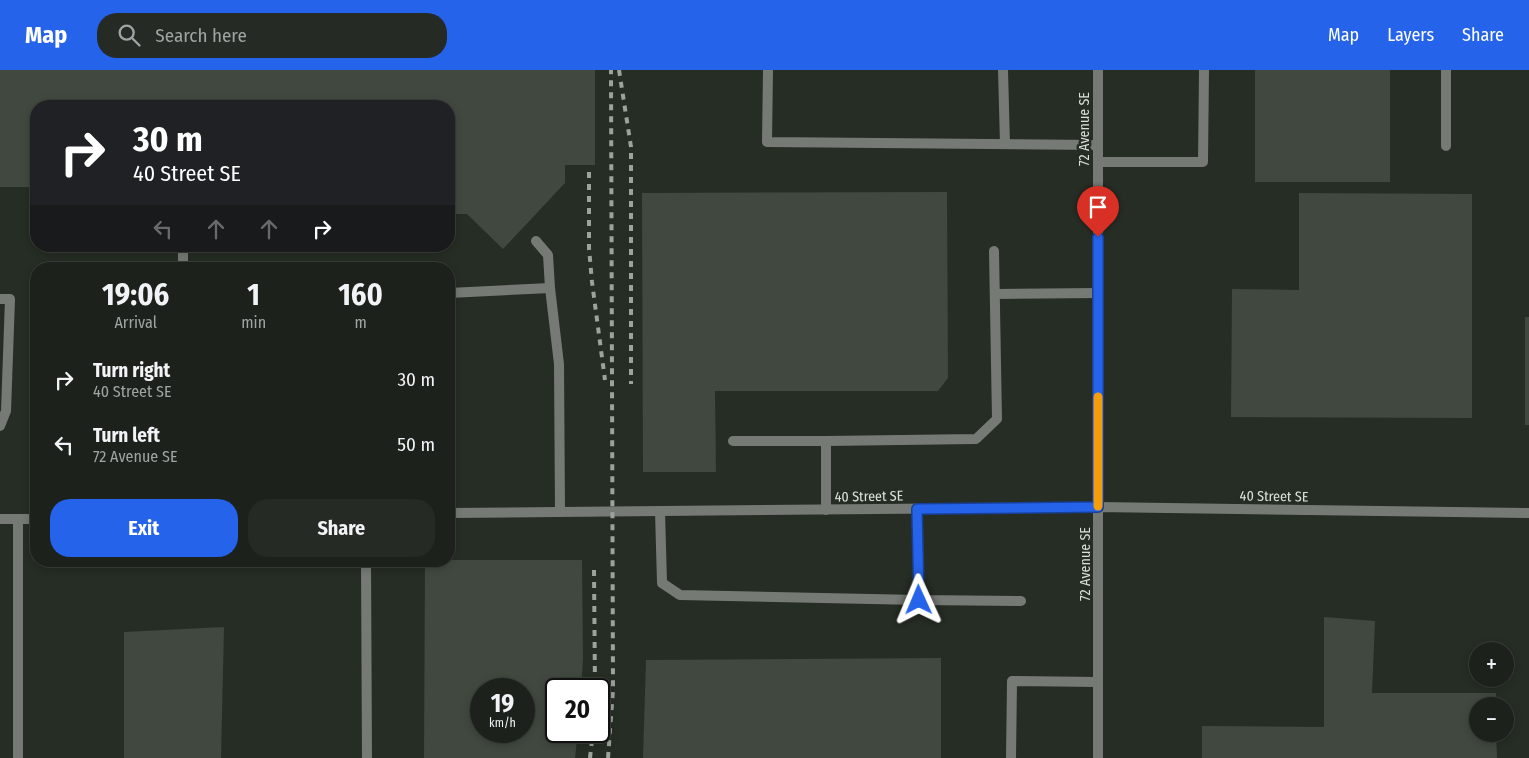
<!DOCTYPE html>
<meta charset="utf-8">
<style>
:root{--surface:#1c221b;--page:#252a24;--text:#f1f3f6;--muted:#a0a4a3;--line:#3a3f3a;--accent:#2563eb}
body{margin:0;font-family:"Fira Sans Condensed",sans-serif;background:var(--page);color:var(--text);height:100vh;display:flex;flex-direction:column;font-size:19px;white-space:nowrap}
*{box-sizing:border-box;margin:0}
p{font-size:16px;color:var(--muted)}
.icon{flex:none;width:28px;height:28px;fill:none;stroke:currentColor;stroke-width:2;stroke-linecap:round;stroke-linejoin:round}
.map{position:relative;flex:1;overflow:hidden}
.details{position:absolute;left:30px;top:192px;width:425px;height:305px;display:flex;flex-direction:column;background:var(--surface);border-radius:20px;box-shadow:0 2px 8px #0003,0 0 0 1px var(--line)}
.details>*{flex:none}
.hud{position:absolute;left:30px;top:30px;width:425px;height:152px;border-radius:20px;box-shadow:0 2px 8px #0003,0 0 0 1px var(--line);background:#202124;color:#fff;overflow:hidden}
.tools{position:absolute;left:1469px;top:572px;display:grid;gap:10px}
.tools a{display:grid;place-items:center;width:45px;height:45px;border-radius:50%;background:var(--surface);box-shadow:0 2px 8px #0003,0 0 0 1px var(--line);font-size:25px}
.speed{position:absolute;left:470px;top:608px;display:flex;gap:10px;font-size:25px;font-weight:700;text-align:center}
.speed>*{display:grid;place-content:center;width:65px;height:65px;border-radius:50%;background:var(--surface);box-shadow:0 2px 8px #0003,0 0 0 1px var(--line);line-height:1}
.speed small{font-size:12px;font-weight:400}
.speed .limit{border:2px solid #111;border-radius:8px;background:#fff;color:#111}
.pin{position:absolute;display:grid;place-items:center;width:42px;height:42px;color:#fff;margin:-51px -21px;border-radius:50% 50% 50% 0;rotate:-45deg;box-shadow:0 0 5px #0007}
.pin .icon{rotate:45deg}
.me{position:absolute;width:55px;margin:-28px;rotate:359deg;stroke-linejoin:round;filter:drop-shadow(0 0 4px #0008)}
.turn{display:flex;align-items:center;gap:18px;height:105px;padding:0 20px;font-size:22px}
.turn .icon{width:65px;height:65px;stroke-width:2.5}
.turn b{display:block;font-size:35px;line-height:42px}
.lanes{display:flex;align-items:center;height:48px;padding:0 20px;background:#0003;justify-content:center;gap:25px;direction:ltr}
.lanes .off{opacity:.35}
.eta{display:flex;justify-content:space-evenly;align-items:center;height:85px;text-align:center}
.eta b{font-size:30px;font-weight:700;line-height:35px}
.button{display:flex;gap:10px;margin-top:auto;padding:10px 20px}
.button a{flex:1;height:58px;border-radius:20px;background:var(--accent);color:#fff;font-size:20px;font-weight:700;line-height:58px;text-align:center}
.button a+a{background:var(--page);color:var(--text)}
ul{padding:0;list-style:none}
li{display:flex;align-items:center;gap:15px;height:65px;padding:0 20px}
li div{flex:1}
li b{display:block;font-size:19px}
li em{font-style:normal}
header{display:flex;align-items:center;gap:30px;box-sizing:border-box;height:70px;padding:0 25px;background:var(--accent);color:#fff}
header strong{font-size:24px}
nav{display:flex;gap:28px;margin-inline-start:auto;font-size:18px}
.search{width:350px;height:45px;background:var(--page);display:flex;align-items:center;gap:12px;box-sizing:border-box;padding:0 18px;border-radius:20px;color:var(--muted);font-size:19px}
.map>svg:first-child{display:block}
</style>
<header>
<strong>Map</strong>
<div class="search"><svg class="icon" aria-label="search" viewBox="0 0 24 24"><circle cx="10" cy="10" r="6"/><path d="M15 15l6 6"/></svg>Search here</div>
<nav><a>Map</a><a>Layers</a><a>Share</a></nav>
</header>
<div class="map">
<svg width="1529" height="688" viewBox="0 0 1529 688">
<rect width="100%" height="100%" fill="#262d24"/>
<!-- building -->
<path fill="#40483f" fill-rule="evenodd" d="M0 0H595V95H565V113L503 179 467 144H449V36H36V117H0Z
M1255 0H1390V112H1255Z
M947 122 948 308 938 321H715L716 402H643L642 123Z
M1299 123 1472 124V348L1231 347 1232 219 1299 220Z
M1525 247H1529V355H1525Z
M449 490H582L583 589 581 619H556V661H578L575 688H424L425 491H449ZM481 619H524V661H481Z
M1324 547 1375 551 1372 623H1496V636H1478V664H1496L1497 688H1202V656L1324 657Z
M224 557 221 688H124V562Z
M941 588V688H643L646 590Z"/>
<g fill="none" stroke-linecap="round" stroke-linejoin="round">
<!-- service -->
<path stroke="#767a75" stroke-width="10" d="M768 0 767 72 1098 75
M1003 0 1005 74
M1446 0V76
M1098 92H1203L1204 0
M183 199V176
M550 218 559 294 560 442
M449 223 550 218 548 185 536 171
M995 224 1098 223
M0 229H10L6 341 0 356
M733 371H826V440
M826 371 976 369 997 349 994 181
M660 441 662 513 680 525 919 530 917 439
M366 491 367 688
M919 530 1021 531
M1011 688 1012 611 1098 612"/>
<!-- minor -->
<path stroke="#767a75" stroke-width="10" d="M449 443 1098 437 1529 443
M0 449H36
M18 449V688"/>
<!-- tertiary -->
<path stroke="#767a75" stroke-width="10" d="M1098 0V688"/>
<!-- rail -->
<path stroke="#9ca29c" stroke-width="4" stroke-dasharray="6 6" stroke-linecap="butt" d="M619 0 631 77V314
M589 102V178L592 212 605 310
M594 500 595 619
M590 688 593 661
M608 688 613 620 611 0"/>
</g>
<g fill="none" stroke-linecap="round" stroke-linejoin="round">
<defs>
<path id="route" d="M919 530 917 439 1098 437V167"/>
</defs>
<!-- route casing -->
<use href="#route" stroke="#184099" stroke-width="12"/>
<!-- route -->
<use href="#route" stroke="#2563eb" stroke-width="9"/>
<!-- slow -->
<path stroke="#f59e0b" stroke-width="9" d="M1098 327V436"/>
</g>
<g text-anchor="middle" stroke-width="5" stroke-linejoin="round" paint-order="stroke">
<!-- street labels -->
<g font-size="14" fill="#dbe0db" stroke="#262d24">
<text transform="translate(1084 59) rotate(-90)" y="5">72 Avenue SE</text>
<text transform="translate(869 426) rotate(-1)" y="5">40 Street SE</text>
<text transform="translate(1274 426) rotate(1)" y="5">40 Street SE</text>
<text transform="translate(1085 494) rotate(-90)" y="5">72 Avenue SE</text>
</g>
</g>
</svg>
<div class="tools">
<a>+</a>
<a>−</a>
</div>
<div class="speed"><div>19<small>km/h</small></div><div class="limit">20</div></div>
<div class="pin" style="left:1098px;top:167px;background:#d93025"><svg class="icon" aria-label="arrive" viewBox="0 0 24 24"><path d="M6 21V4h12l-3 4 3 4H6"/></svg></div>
<svg class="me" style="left:919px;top:530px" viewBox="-20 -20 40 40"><path d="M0-17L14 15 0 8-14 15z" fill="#2563eb" stroke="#fff" stroke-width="4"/></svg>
<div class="hud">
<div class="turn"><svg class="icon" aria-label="right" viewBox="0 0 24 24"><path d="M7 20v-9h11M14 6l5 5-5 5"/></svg><div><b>30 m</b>40 Street SE</div></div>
<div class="lanes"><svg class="icon off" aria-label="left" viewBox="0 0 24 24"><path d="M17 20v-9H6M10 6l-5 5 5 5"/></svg><svg class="icon off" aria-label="ahead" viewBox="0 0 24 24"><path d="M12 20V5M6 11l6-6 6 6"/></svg><svg class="icon off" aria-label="ahead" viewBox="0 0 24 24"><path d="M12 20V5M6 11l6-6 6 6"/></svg><svg class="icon" aria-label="right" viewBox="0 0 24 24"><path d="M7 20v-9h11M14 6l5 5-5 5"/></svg></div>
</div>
<section class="details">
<div class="eta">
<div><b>19:06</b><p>Arrival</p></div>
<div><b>1</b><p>min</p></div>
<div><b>160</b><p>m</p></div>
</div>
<ul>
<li><svg class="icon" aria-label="right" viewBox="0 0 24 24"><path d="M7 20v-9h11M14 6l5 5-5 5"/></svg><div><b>Turn right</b><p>40 Street SE</p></div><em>30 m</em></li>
<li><svg class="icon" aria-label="left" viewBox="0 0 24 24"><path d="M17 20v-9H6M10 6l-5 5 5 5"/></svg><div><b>Turn left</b><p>72 Avenue SE</p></div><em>50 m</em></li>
</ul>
<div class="button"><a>Exit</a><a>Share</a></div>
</section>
</div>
